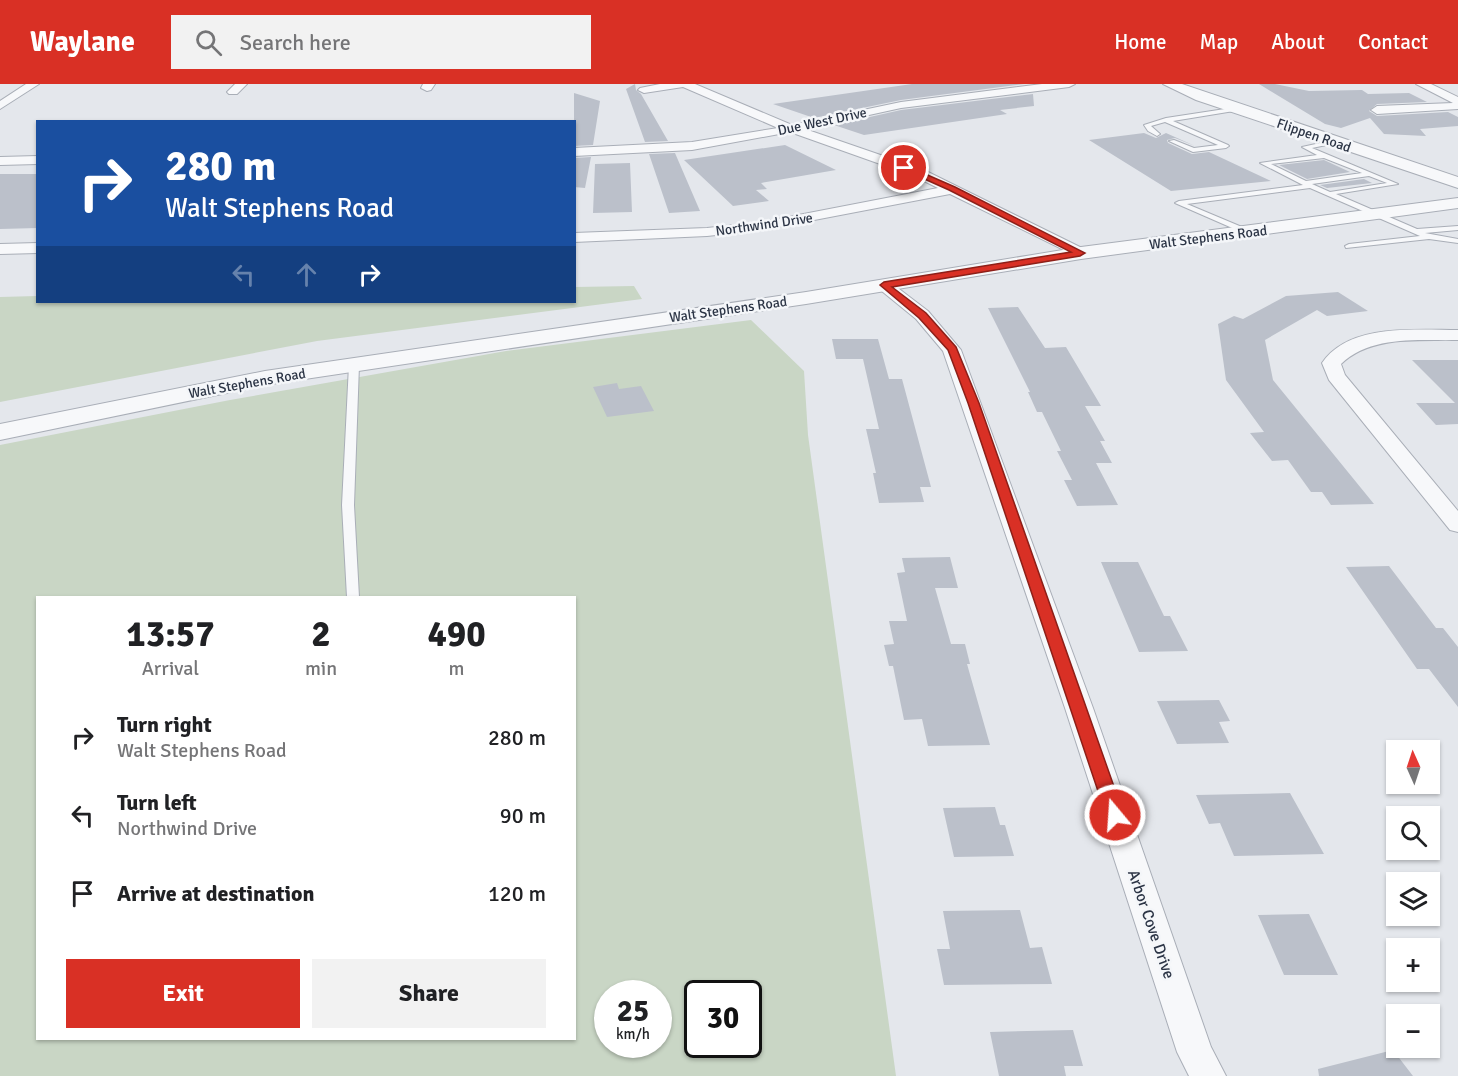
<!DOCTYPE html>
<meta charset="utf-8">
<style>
:root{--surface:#fff;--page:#f2f2f2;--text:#202124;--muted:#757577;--accent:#d93025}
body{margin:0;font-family:Signika,sans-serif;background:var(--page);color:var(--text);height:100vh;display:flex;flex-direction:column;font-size:22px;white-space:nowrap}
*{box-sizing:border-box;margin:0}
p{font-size:20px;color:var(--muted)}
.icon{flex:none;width:33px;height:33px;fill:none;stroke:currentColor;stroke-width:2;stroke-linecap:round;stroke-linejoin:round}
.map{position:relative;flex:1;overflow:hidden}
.panel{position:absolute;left:36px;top:512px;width:540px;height:444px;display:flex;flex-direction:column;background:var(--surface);border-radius:0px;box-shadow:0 2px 4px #0004}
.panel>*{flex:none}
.guide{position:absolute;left:36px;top:36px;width:540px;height:183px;border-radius:0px;box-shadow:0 2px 4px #0004;background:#1a4fa0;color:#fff;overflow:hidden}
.needle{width:39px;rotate:357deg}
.tools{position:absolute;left:1386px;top:656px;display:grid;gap:12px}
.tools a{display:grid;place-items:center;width:54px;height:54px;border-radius:0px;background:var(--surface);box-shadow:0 2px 4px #0004;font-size:30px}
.speed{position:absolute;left:594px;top:896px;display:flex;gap:12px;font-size:30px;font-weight:700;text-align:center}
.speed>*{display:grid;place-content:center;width:78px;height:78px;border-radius:50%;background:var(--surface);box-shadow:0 2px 4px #0004;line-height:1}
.speed small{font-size:15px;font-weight:400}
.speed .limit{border:3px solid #111;border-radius:9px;background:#fff;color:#111}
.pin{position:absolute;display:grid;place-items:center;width:51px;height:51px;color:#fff;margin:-26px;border:3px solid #fff;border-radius:50%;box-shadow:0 2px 6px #0007}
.me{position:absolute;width:66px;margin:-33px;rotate:342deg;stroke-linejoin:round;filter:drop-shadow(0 0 4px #0008)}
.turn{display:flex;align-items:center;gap:21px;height:126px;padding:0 30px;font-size:27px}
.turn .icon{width:78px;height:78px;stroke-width:2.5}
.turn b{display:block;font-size:42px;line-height:51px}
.lanes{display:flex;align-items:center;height:57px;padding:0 30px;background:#0003;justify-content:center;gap:30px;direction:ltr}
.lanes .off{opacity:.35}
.eta{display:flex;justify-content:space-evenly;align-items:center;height:102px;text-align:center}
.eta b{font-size:36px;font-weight:700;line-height:42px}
.action{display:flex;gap:12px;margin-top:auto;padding:12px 30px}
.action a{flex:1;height:69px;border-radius:0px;background:var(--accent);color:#fff;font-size:24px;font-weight:700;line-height:69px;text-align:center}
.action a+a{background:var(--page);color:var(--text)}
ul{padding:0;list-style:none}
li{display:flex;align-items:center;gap:18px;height:78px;padding:0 30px}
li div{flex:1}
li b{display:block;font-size:22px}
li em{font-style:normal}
header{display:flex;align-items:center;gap:36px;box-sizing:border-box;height:84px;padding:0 30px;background:var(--accent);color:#fff}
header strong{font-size:28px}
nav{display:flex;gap:33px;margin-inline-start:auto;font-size:21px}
.search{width:420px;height:54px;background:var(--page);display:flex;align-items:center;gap:15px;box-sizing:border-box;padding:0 21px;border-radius:0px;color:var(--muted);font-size:22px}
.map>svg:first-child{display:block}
</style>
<header>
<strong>Waylane</strong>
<div class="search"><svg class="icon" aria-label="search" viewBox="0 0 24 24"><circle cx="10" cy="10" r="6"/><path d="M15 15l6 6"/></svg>Search here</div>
<nav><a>Home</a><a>Map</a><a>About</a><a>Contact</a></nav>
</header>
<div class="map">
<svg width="1458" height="992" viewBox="0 0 1458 992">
<rect width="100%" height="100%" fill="#e4e7ec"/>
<!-- green -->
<path fill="#c9d6c5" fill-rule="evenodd" d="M634 202 642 215 317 257 0 318V213L37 212 38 218H574L575 203Z
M751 236 804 287 808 351 896 992H0V361L230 316 506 267ZM38 513H574V954H38ZM608 909H658V960H608ZM698 909H748V960H698Z"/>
<!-- building -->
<path fill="#bbc0ca" d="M635 0 636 6 641 10 668 57 645 58 626 5Z
M912 0H1024L901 16 814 34 773 20Z
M1259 0H1275L1309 7 1362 6 1368 10 1409 9 1427 18 1377 20 1369 27 1377 32 1448 28 1458 33V42L1420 45 1426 52 1384 50 1370 34 1341 44 1325 40Z
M574 9 600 17 593 61 574 62Z
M1033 10 1034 22 1000 26 1007 30 864 51 834 41 901 26Z
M1144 49 1156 54 1166 49 1195 62 1175 54 1167 56 1168 59 1192 70 1209 68 1271 97 1171 107 1089 56Z
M785 61 836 86 761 99 767 105 756 106 769 117 733 122 684 76Z
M675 69 678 76 700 127 669 129 649 70Z
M591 73 585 104 574 103V74Z
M1324 76 1350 88 1307 95 1279 81Z
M630 79 632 128 593 129 595 80Z
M0 90H38V144L0 145Z
M1364 95 1372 99 1327 104 1320 101Z
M1338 208 1368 227 1327 232 1317 226 1265 256 1273 296 1374 420 1331 421 1322 408H1311L1288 376 1272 377 1250 349 1264 348 1226 296 1218 240 1234 232 1243 235 1286 212Z
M1018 223 1045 264 1066 263 1101 322H1085L1105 357H1100L1112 379H1096L1118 421 1077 422 1064 396H1072L1057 367H1061L1042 328H1037L1028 308H1030L988 224Z
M832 255H878L889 295H902L931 403H920L924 418 879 419 873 389H876L866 345H879L863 275H836Z
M1412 276H1458V340L1436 341 1416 319H1455Z
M617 299 619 305 641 302 654 327 607 333 593 303Z
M950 473 958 504H935L951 560H965L970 580H967L990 661 928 662 922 635 904 636 893 582H889L884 561 894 560 889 537H907L897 489 905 488 902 474Z
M1101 478H1138L1164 532H1170L1188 567 1139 568Z
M1389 482 1436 544H1443L1458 563V623L1429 585H1417L1346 483Z
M1219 616 1230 637 1219 638 1229 659 1177 660 1157 617Z
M1290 709 1324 770 1234 772 1220 739 1209 740 1196 711Z
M995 723 1000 741H1005L1014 772 954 773 943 724Z
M1020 826 1030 864 1042 863 1052 900 944 901 937 865H950L943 827Z
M1309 830 1338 891H1284L1258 831Z
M1073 946 1083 982H1064L1066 992H999L990 948Z
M1393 966 1413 992H1319L1318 985Z"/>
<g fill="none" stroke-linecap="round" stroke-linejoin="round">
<defs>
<path id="service" d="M1238 23 1240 26 1173 37 1228 61 1229 62 1226 64 1193 68 1169 57 1174 56 1194 64 1218 61 1165 38 1151 42 1160 50 1157 52 1148 47 1144 41 1166 34Z
M1334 56 1337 58 1336 59 1312 64 1398 100 1336 110 1417 145 1458 142V146L1425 149 1458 155V159L1429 155 1346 164 1345 162 1349 160 1420 152 1310 104 1187 120 1249 146 1250 148 1246 150 1175 119 1179 117 1303 101 1260 79 1317 71 1302 63ZM1324 74 1362 89 1306 97 1271 80ZM1369 92 1387 99 1330 108 1312 100Z
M354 278 359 281 354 421 359 513H347L342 421 349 281Z"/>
<path id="minor" d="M26 0H39L0 25V17Z
M235 0H247L237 10H229L227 8Z
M423 0H435L431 6 427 7 421 4Z
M660 0H695L792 41 901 18 1042 0H1075L1069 3 901 24 805 45 924 86 1086 166 1089 169 1086 172H1076L950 110 762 146 707 152 574 158V149L707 144 762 138 938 104 914 92 790 48 692 66 574 72V64L692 58 778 44 683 3 644 9 638 6 640 4Z
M1416 0H1431L1458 13V25L1377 30 1371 26 1377 22 1453 19Z
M38 72V80L0 81V73Z
M38 159V169L0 170V160Z
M884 196 890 198 928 227 961 266 1093 624 1211 963 1226 992H1189L1177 968 1065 624 943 267 916 235 878 204 876 201Z
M1458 246V256C1419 257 1371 251 1341 280L1345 291 1458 427V448L1450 446 1329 296 1322 279C1349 239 1416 246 1458 246Z"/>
<path id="tertiary" d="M1163 0H1182L1458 93V104L1196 16Z
M1458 114V124L1081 175 806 220 265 301 0 356V340L265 287 806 208 1081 163Z"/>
</defs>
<!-- service casing -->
<use href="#service" stroke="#a9aeb7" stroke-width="2"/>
<!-- minor casing -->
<use href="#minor" stroke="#a9aeb7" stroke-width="2"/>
<!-- tertiary casing -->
<use href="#tertiary" stroke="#a9aeb7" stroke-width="2"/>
<!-- service -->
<use href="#service" fill="#f7f8fa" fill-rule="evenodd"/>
<!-- minor -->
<use href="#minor" fill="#f7f8fa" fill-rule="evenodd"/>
<!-- tertiary -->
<use href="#tertiary" fill="#f7f8fa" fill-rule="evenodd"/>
</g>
<!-- route -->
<path fill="#d93025" stroke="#8d1f18" stroke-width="1.5" d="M902 82H907L955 103 1085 169 1080 172 892 203 926 229 956 263 979 319 1124 731 1121 736 1115 738 1109 736 1106 731 968 319 948 266 919 234 880 201 884 198 1071 168 949 106 902 85Z"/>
<g text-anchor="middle" stroke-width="5" stroke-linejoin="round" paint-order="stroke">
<!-- far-street labels -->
<g font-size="14" fill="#2b3445" stroke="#f4f6f9">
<text transform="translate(822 37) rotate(-12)" y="5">Due West Drive</text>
<text transform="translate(1314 51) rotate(19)" y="5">Flippen Road</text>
<text transform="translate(764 140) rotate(-8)" y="5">Northwind Drive</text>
<text transform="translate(1208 153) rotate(-7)" y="5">Walt Stephens Road</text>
<text transform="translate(728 225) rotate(-8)" y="5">Walt Stephens Road</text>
<text transform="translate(247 299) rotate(-10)" y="5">Walt Stephens Road</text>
</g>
<!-- street labels -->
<g font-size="16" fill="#2b3445" stroke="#f4f6f9">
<text transform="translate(1152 840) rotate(71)" y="6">Arbor Cove Drive</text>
</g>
</g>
</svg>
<div class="tools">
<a><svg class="needle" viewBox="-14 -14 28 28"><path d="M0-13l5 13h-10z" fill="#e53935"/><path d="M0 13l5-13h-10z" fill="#757577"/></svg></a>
<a><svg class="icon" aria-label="search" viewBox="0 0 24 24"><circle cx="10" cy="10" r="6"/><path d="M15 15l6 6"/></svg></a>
<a><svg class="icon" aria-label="layers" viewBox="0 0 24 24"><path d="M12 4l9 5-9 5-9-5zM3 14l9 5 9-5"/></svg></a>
<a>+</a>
<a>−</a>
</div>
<div class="speed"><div>25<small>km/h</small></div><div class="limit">30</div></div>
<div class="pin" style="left:904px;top:84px;background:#d93025"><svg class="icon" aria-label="arrive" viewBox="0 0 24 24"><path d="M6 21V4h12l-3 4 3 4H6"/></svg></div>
<svg class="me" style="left:1115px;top:731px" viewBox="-20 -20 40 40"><circle r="17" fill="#d93025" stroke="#fff" stroke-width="3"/><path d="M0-11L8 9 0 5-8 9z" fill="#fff"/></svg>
<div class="guide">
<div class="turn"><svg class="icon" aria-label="right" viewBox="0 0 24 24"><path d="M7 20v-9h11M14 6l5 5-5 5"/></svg><div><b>280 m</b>Walt Stephens Road</div></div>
<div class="lanes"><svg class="icon off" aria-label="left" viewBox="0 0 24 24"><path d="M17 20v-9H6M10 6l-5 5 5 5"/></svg><svg class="icon off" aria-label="ahead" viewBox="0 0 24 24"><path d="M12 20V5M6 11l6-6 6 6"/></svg><svg class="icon" aria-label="right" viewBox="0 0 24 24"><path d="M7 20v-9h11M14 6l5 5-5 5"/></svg></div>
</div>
<section class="panel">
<div class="eta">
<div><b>13:57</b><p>Arrival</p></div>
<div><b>2</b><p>min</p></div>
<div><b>490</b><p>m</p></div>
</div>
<ul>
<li><svg class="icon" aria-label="right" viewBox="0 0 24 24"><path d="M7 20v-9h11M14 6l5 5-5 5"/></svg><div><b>Turn right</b><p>Walt Stephens Road</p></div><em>280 m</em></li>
<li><svg class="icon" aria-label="left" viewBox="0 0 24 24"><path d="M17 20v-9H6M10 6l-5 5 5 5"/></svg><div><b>Turn left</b><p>Northwind Drive</p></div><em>90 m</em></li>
<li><svg class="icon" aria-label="arrive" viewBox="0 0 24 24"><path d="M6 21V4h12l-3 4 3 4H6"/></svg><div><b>Arrive at destination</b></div><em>120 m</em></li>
</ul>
<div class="action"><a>Exit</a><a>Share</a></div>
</section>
</div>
